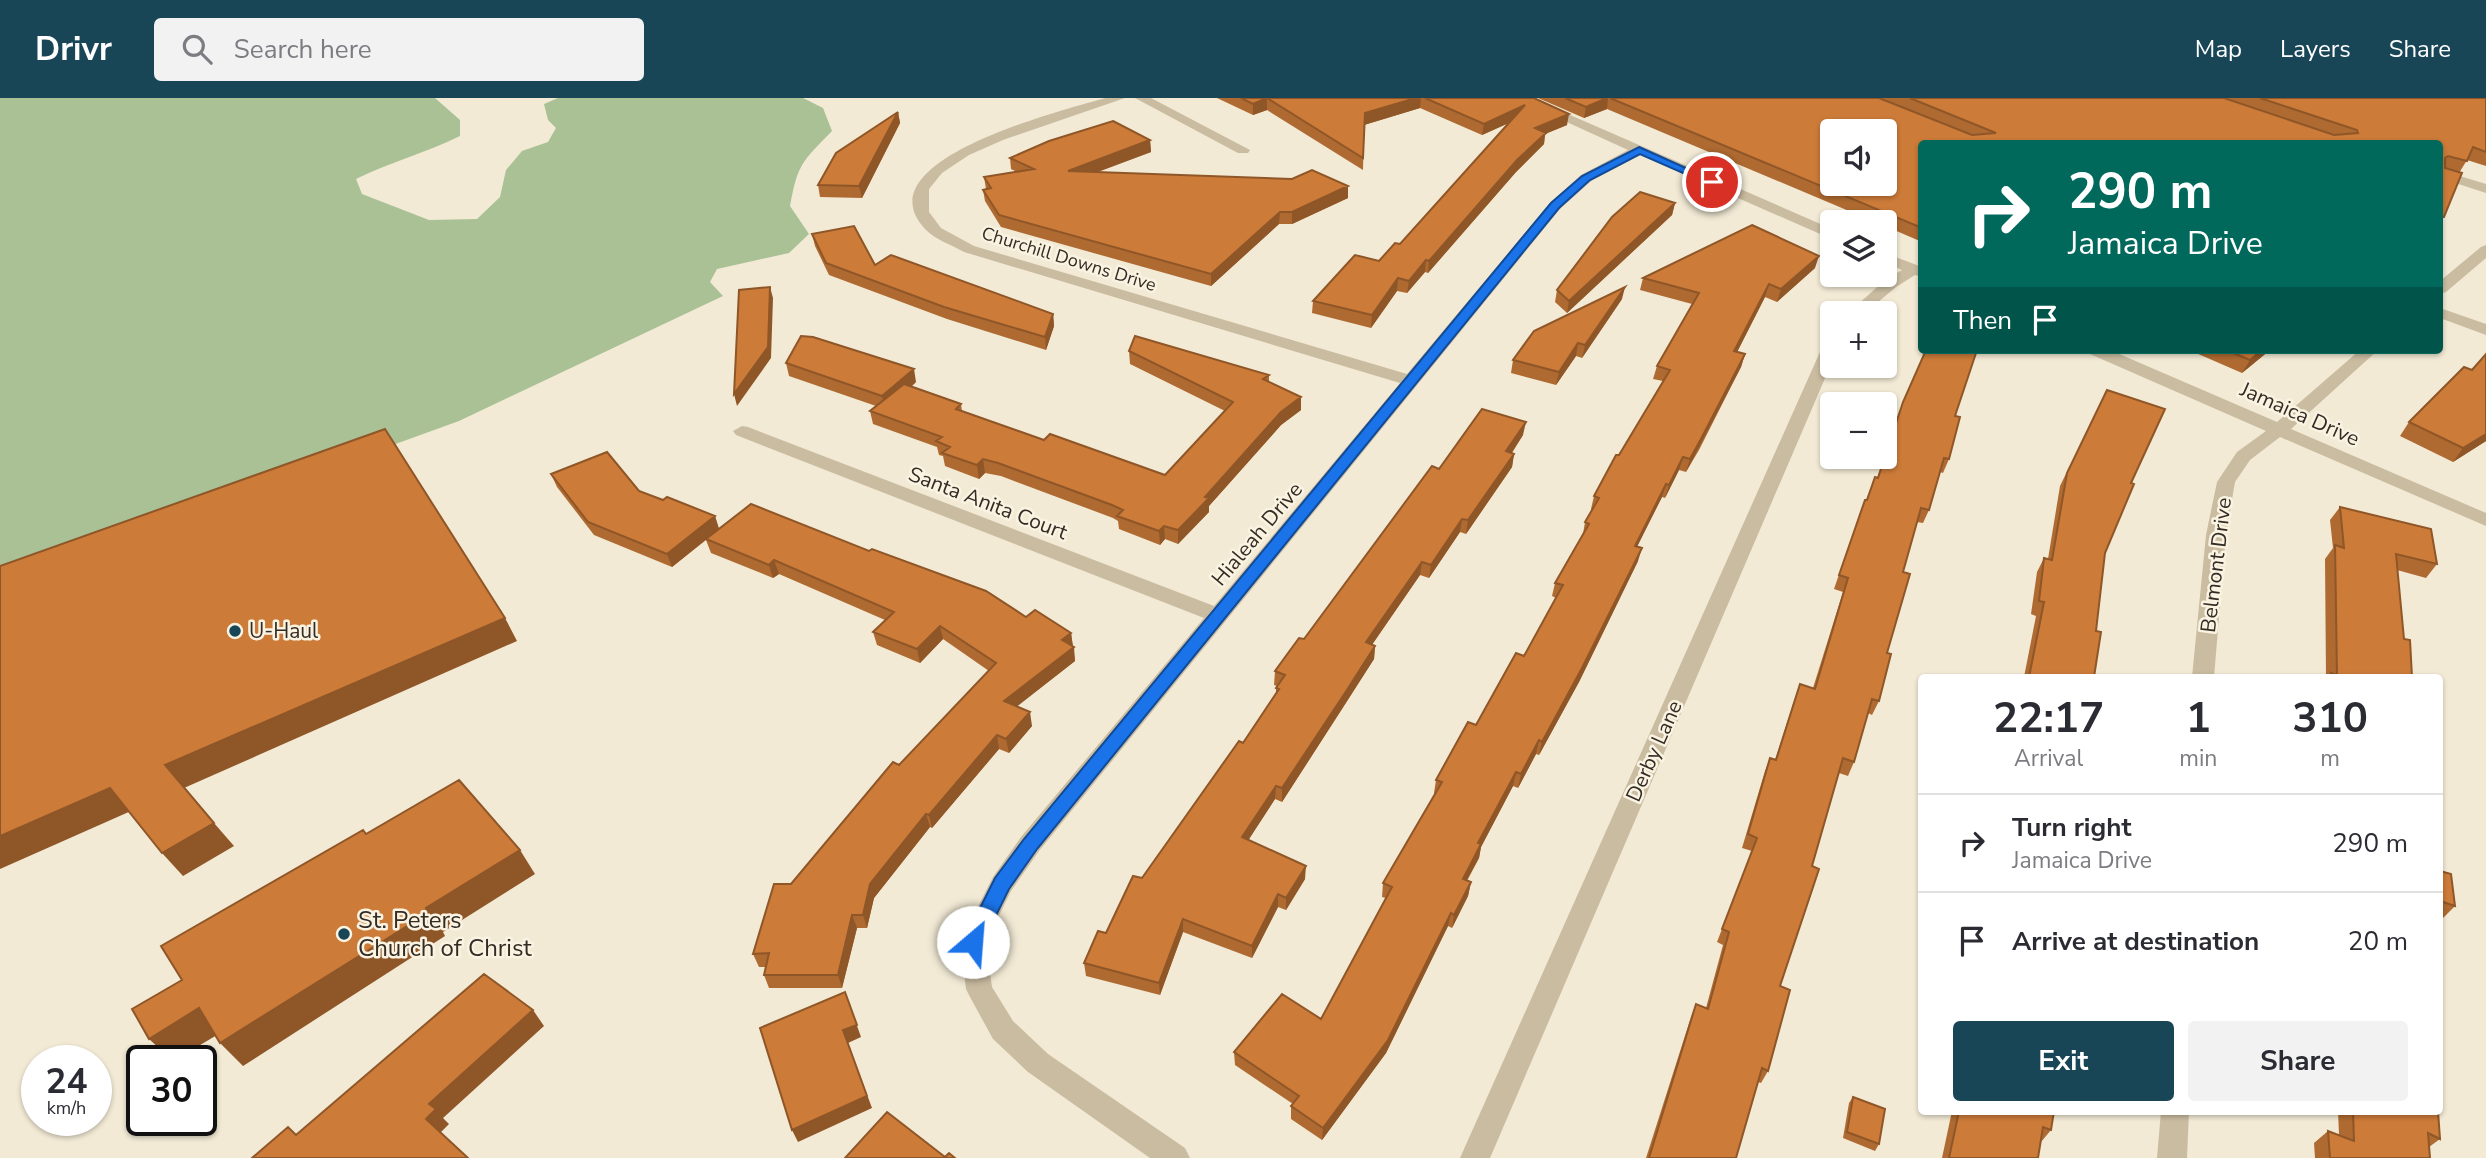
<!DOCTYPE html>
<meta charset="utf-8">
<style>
:root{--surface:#fff;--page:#f2f2f3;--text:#2b2b33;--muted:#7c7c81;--line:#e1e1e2;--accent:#194657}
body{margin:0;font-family:"Nunito Sans",sans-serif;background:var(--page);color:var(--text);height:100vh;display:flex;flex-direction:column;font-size:26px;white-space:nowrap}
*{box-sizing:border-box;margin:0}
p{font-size:23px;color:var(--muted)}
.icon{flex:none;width:38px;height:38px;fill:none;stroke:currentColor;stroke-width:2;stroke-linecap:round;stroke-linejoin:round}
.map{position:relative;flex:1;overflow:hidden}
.panel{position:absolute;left:1918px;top:576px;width:525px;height:441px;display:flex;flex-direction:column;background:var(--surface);border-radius:7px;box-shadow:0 2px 5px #0004}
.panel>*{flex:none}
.guide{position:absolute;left:1918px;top:42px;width:525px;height:214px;border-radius:7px;box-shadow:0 2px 5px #0004;background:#00695c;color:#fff;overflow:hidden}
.fabs{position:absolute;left:1820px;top:21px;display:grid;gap:14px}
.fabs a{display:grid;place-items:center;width:77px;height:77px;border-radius:7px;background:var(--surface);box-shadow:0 2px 5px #0004;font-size:35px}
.speed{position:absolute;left:21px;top:947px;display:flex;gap:14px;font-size:35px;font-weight:700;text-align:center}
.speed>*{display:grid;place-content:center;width:91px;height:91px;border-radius:50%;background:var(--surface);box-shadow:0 2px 5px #0004;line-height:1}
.speed small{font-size:18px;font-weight:400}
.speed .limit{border:4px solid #111;border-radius:10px;background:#fff;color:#111}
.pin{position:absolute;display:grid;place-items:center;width:60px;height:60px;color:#fff;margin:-30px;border:4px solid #fff;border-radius:50%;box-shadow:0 2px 7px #0007}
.me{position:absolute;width:77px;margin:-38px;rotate:27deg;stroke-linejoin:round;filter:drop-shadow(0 0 5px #0008)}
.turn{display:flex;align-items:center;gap:24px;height:147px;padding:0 35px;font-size:32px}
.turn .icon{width:91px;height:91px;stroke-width:2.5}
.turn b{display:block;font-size:49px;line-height:60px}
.then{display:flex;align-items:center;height:66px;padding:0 35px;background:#0003;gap:14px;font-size:26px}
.eta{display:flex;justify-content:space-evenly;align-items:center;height:119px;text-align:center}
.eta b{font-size:42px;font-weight:700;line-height:49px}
.primary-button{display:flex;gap:14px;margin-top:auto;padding:14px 35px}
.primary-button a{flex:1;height:80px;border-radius:7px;background:var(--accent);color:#fff;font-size:28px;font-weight:700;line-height:80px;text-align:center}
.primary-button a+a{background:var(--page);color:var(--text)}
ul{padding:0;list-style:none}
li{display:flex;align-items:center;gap:21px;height:98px;padding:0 35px;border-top:2px solid var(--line)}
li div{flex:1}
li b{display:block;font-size:26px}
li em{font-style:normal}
header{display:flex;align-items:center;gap:42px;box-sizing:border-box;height:98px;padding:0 35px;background:var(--accent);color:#fff}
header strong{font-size:33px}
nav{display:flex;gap:38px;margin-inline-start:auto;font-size:24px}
.search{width:490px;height:63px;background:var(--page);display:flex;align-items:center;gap:18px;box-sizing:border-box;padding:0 24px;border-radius:7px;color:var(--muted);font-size:26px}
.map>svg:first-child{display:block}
</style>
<header>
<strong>Drivr</strong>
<div class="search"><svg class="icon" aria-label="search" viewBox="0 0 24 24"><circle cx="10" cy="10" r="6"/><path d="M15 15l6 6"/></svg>Search here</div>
<nav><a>Map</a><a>Layers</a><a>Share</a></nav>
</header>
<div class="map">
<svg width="2486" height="1060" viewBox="0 0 2486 1060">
<rect width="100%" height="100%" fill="#f2ead5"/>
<!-- green -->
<path fill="#a9c195" d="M0 0H435L460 22V38C426 55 390 64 356 81L362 96 429 122 477 121 500 99 506 72 522 53 548 44 556 30 548 22 544 6 558 0H803L823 10 832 33C802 64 798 65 790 108L809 136 789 155 717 171 710 184 723 198 459 323 0 489Z"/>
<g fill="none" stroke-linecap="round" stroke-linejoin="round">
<!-- minor -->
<path fill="#cabca1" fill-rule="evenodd" d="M1105 0H1125L1003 42 969 57 942 75 929 91V114L941 130 974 148 1407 276 1550 105 1581 77 1628 52 1514 0H1531L1832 131V140L1827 139 1640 57 1591 83 1560 111 1039 753 1011 793 986 844 992 889 1013 923 1048 956 1185 1050 1190 1060H1150L1028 974 993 941 970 899 966 891 960 844 993 779 1021 739 1204 520 736 337 733 333 742 328 748 329 1214 508 1400 285 964 154C952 147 936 142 926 132 858 62 1066 12 1105 0Z
M1135 0H1151L1250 52 1248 55H1238Z
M2440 72 2486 86V95L2440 80Z
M2486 147V160L2446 194 2440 196V183L2481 149Z
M1885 155 1922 169V179L1915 177 1896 189 1865 215H1848L1884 183 1902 172 1885 164Z
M2440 210 2486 226V237L2440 220Z
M1832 240V264L1490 1060H1460L1824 245Z
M2088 252H2110L2277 324 2360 252H2378L2291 331 2486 415V428L2280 339 2250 362 2235 384 2226 437 2214 579H2192L2206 437 2217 384 2237 354 2266 333 2090 256Z
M2161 1013H2189L2187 1060H2157Z"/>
</g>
<!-- wall -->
<path fill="#af6a31" d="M1217 0H1534L1567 27 1545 36 1544 46 1516 74 1428 175 1425 174 1407 195 1397 193 1371 230 1312 215 1313 203 1379 163 1400 146 1509 25 1482 37 1420 10 1364 27 1363 72 1267 12 1253 17Z
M1538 0H2486V68L2467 62 2459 75 1922 46V144L1885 128V124H1875L1607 11 1584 20Z
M898 14 900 25 862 100 820 99 818 87Z
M1150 42 1151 54 1098 74 1348 100 1292 126H1279L1211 188 1001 129 985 103 983 92 986 91 984 79 1017 74 1011 71 1010 60Z
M1675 105 1672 117 1567 215 1555 204 1557 192Z
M812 136 875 167 1053 216 1054 228 1046 252 947 221 829 177 815 148Z
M1815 170 1777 204 1765 199 1737 254 1745 256 1741 269 1699 352 1686 374 1679 372 1665 400 1662 399 1637 448 1638 463 1579 584 1539 657 1536 656 1518 690 1513 688 1481 749 1479 760 1467 783 1471 784 1468 798 1452 830 1448 828 1386 955 1322 1042 1291 1021V1008L1293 1006 1235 967 1234 954 1321 921 1386 800 1382 799 1383 785 1435 696 1434 695 1436 682 1524 558 1556 500 1552 498 1555 485 1583 436 1585 424 1592 412 1591 411 1594 398 1663 283 1653 281 1657 268 1692 206 1640 192 1643 180Z
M1622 201 1582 260 1576 258 1556 287 1511 275 1513 262Z
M2189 252H2270L2242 275Z
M1129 253 1269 277V284L1301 299V312L1281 327 1209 408V414L1178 446 1165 441 1160 447 1119 431 1118 423 1113 420 1001 378 985 375 979 381 945 368 943 358 939 357 937 349 873 326 870 313 876 308 789 278 786 265 916 284 911 289 961 306 962 313 1044 342 1165 377 1225 313 1130 266Z
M2472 272 2486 343 2453 364 2400 338 2409 324Z
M2107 292 2131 385 2105 455 2096 533 2094 579H2024L2036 518 2031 516 2037 474 2044 460 2048 461 2060 388Z
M1903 304 1955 318 1949 361 1943 375 1940 374 1929 412 1923 425 1917 424 1903 474 1887 555 1879 603 1872 617 1868 615 1854 664 1848 678 1839 675 1812 768 1780 888 1768 973 1761 985 1758 984 1736 1060H1646L1691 919 1696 906 1706 910 1723 847 1717 844 1752 753 1742 750 1765 673 1770 660 1775 662 1795 600 1800 586 1813 590 1843 494 1834 491 1860 415 1865 402H1866L1875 379 1877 380Z
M1523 337 1512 355 1514 356 1512 369 1466 436 1460 434 1429 480 1420 477 1372 547 1375 548 1374 561 1344 608 1282 704 1275 701 1248 742 1305 781 1286 812 1278 809 1252 860 1183 834 1160 897 1086 878 1084 865 1106 835 1142 780 1243 645 1276 596V590L1277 588 1274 587 1275 573 1304 541 1439 371Z
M551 376 639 393 663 402 715 418 719 431 1026 519 1071 535 1075 563 1017 608 1032 628 1009 655 999 651 932 730 930 729 874 800 867 830H857L842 890H769L764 877 766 869H759L753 856 791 786 899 667 989 573 943 541 920 565 877 547 873 534 885 522 779 476 773 480 711 455 706 442 672 469 594 437 557 389Z
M2340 409 2437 466 2426 480 2397 472 2404 541 2412 579H2326L2325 461 2333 450 2330 422Z
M2440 773 2455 808 2441 822 2440 821Z
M1853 999 1879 1046 1875 1053 1843 1040 1849 1005Z
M1952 1013H2054L2051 1032 2041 1044 2038 1060H1942Z
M2338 1013H2438L2440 1041 2429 1049 2430 1060H2315L2314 1045 2328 1033 2339 1037Z"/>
<!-- shaded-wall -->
<path fill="#8f5628" d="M1267 0V12L1253 17V6Z
M1416 0H1421L1420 10 1364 27 1365 15Z
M1607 0H1608L1607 11 1584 20 1586 9Z
M1525 7 1524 18 1482 37 1484 26Z
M898 14 900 25 862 100 859 88Z
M1569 16 1567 27 1545 36 1544 46 1516 74 1428 175 1429 163 1535 30Z
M1150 42 1151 54 1070 84 1068 73Z
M1348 88V100L1292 126V114Z
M1675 105 1672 117 1567 215 1569 203Z
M1280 114 1279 126 1211 188V176Z
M1819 158 1815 170 1777 204 1781 191Z
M1426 162 1425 174 1407 195 1409 183Z
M1398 180 1397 193 1371 230 1372 217Z
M1769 186 1765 199 1731 266 1734 253Z
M770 189 773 200 771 260 737 308 734 296Z
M1625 189 1622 201 1582 260 1585 247Z
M1053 216 1054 228 1046 252 1045 239Z
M1578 245 1576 258 1556 287 1559 274Z
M2262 252H2270L2242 275 2250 262Z
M1745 256 1741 269 1686 374 1690 361Z
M914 271 916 284 885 311 882 298Z
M1301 299V312L1281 327 1209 408V414L1178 446V432L1205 399 1281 314Z
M1526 324 1523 337 1504 366 1506 353Z
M2486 336V343L2453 364 2463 350Z
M1514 356 1512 369 1466 436 1468 422Z
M1683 359 1679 372 1665 400 1669 387Z
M983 361 985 375 979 381 977 367Z
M1666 386 1662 399 1631 461 1635 448Z
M715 418 719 431 672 469 667 456Z
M1462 421 1460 434 1429 480 1431 467Z
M1164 428 1165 441 1160 447 1159 433Z
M1642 450 1638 463 1579 584 1539 657 1542 644Z
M774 462 779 476 773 480 769 467Z
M1422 464 1420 477 1364 558 1366 544Z
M505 520 517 543 184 690 165 667Z
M940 528 943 541 920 565 917 551Z
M1071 535 1073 549 1062 542Z
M1375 548 1374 561 1282 704V690Z
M1074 549 1075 563 1006 617 1004 603Z
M1030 614 1032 628 1009 655 1006 641Z
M997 637 999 651 932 730 929 717Z
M1539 642 1536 656 1518 690 1521 676Z
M1516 674 1513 688 1481 749 1479 760 1460 794 1463 781 1478 745Z
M1276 688 1275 701 1242 752V739Z
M110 690 131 713 0 771V738Z
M926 716 930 729 874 800 867 830 863 817 870 786Z
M214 725 234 748 183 778 162 755Z
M520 752 535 776 443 834 445 838 243 968 220 945 426 810Z
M1306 768 1305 781 1286 812V800Z
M1471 784 1468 798 1452 830 1454 817Z
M1278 796V809L1252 860V848Z
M1451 815 1448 828 1386 955 1322 1042 1323 1030Z
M852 817 857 830 842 890 838 877Z
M1183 821V834L1160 897 1159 885Z
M845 894 861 939 848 945 872 1010 798 1044 792 1032 843 932Z
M199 910 222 934 175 962H172L149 941Z
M533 912 544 928 443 1020 449 1026 439 1036 426 1021 429 1006Z"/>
<!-- building -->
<path fill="#cc7b39" stroke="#8f5628" stroke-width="2" fill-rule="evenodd" d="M1241 0H1416L1365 15 1363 60 1267 0 1253 6Z
M1425 0H1534L1569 16 1535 30 1546 35 1517 62 1429 163 1426 162 1409 183 1398 180 1372 217 1313 203 1355 157 1379 163 1395 145 1400 146 1525 7 1484 26Z
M1565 0H1607L1586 9Z
M1610 0H1879L1972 37 1996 35 1910 0H2224L2334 37 2358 35 2357 32 2260 0H2486V54L2473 49 2467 63 2448 58 2445 60V70L2462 75 2444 119 2440 120V46H1922V130ZM1832 33H1885V86H1832Z
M898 14 859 88 818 87 836 55Z
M1113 23 1150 42 1068 73 1292 81 1312 72 1348 88 1292 114H1280L1211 176 999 117 983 92 991 90 984 79 1034 71 1010 60 1049 43Z
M1640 94 1675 105 1569 203 1557 192 1612 119Z
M1752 127 1819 158 1781 191 1769 186 1734 253 1745 256 1702 339 1690 361 1683 359 1669 387 1666 386 1635 448 1642 450 1582 570 1542 644 1539 642 1521 676 1516 674 1478 745 1481 746 1463 781 1471 784 1454 817 1451 815 1388 942 1323 1030 1291 1008 1299 998 1234 954 1282 896 1321 921 1392 789 1383 785 1442 684 1436 682 1468 624 1476 627 1516 555 1524 558 1563 487 1555 485 1589 426 1585 424 1599 400 1594 398 1616 357H1619L1670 272 1657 268 1699 195 1643 180Z
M854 128 875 167 891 157 1053 216 1045 239 944 209 826 165 812 136Z
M770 189 768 249 734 296 739 192Z
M1625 189 1585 247 1578 245 1559 274 1513 262 1534 233Z
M801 238 813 239 914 271 882 298 786 265Z
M1135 238 1269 277 1263 281 1301 299 1281 314 1205 399 1209 400 1178 432 1164 428 1159 433 1117 418 1123 412 1112 407 998 365 983 361 977 367 942 355 950 349 936 343 942 339 870 313 904 286 961 306 956 311 1044 342 1050 336 1165 377 1233 304 1129 253Z
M1926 252H1977L1955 318 1960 319 1949 361 1944 360 1929 412 1921 410 1903 474 1910 476 1887 555 1891 556 1879 603 1872 601 1854 664 1843 660 1812 768 1819 771 1780 888 1790 892 1768 973 1762 970 1736 1060H1649L1696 906 1708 911 1729 834 1722 831 1757 740 1748 736 1770 660 1776 662 1800 586 1815 591 1848 480 1839 477 1865 402H1867L1875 379 1878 380 1903 304Z
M2226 252H2262L2250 262Z
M2486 256V336L2463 350 2409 324 2464 269 2472 272Z
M2107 292 2165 311 2131 385 2134 386 2105 455 2096 533 2101 534 2094 579H2029L2044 504 2039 503 2044 460 2052 462 2067 375Z
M1482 311 1526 324 1506 353 1514 356 1468 422 1462 421 1431 467 1422 464 1366 544 1375 548 1345 595 1282 690 1276 688 1242 739 1306 768 1286 800 1278 796 1252 848 1183 821 1159 885 1084 865 1098 833 1106 835 1133 778 1142 780 1239 643 1243 645 1279 591 1276 590 1285 577 1275 573 1299 540 1304 541 1432 368 1439 371Z
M385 331 505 520 165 667 214 725 162 755 110 690 0 738V468Z
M607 354 639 393 663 402 667 399 715 418 667 456 588 424 551 376Z
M751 406 869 453 872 451 986 493 1026 519 1035 512 1071 535 1062 542 1074 549 1004 603 1030 614 1006 641 997 637 929 717 926 716 870 786 863 817H852L838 877H764L769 855 753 856 774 786H791L893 664 899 667 996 565 940 528 917 551 873 534 894 514 774 462 769 467 706 441Z
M2340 409 2431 431 2437 466 2396 456 2404 541 2410 542 2412 579H2331V575L2337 577 2335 447 2344 450Z
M459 682 520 752 426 810 428 815 220 945 199 910 149 941 132 911 182 882 161 848 363 732 366 736Z
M2440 773 2451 776 2455 808 2440 803Z
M484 876 533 912 429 1006 436 1011 426 1021 468 1060H252L288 1029 296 1037Z
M845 894 857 927 843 932 867 998 792 1032 760 930Z
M1853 999 1885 1011 1879 1046 1847 1034Z
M1959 1013H2054L2051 1032 2043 1029 2038 1060H1949Z
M2353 1013H2438L2440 1041 2428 1035 2430 1060H2330L2328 1033 2354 1043Z
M887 1014 945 1059 949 1055 955 1060H845Z"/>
<!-- route -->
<path fill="#1a73e8" stroke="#114b97" stroke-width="2" d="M1639 49 1717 84 1708 86 1640 56 1590 82 1559 110 1037 751 1009 791 980 850 973 852 966 850 963 844 995 780 1024 741 1551 105 1582 78Z"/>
<!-- markers -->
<g fill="#194657" stroke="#faf3e2" stroke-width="2.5">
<circle cx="235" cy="533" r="7"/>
<circle cx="344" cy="836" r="7"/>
</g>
<g text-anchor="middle" stroke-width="5" stroke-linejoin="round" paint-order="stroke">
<!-- far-street labels -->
<g font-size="18" fill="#342c24" stroke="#faf3e2">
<text transform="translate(1069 161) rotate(17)" y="6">Churchill Downs Drive</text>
</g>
<!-- street labels -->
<g font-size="21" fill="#342c24" stroke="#faf3e2">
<text transform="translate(2300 316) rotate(24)" y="7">Jamaica Drive</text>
<text transform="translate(988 405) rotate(21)" y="7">Santa Anita Court</text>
<text transform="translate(1257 436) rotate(-50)" y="7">Hialeah Drive</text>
<text transform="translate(2216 467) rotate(-83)" y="7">Belmont Drive</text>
<text transform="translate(1654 653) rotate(-66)" y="7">Derby Lane</text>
</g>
<!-- poi labels -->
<g font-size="21" fill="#342c24" stroke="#faf3e2" text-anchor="start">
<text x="249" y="540">U-Haul</text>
</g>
<!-- near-poi labels -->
<g font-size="24" fill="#342c24" stroke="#faf3e2" text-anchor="start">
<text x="358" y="830">St. Peters<tspan x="358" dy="28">Church of Christ</tspan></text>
</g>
</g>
</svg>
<div class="fabs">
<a><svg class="icon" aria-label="sound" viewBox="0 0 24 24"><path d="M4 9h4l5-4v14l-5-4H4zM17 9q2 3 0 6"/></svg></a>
<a><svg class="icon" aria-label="layers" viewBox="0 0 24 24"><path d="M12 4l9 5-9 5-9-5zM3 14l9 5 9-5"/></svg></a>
<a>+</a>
<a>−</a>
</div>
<div class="speed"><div>24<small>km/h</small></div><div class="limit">30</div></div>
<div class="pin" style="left:1712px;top:84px;background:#d93025"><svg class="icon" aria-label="arrive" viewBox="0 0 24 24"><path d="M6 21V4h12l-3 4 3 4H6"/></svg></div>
<svg class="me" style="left:973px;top:844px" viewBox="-20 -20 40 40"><circle r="19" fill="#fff"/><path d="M0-13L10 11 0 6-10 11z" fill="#1a73e8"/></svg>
<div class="guide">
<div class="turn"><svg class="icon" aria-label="right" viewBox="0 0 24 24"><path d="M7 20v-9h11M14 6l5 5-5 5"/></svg><div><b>290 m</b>Jamaica Drive</div></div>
<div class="then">Then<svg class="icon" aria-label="arrive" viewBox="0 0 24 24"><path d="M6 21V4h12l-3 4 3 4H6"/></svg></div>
</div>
<section class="panel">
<div class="eta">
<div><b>22:17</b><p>Arrival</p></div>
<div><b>1</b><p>min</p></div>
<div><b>310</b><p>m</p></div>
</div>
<ul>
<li><svg class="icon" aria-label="right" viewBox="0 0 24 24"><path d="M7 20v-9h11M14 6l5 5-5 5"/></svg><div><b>Turn right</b><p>Jamaica Drive</p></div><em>290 m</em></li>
<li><svg class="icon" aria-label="arrive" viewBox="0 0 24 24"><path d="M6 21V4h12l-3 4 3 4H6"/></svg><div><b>Arrive at destination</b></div><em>20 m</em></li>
</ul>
<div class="primary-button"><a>Exit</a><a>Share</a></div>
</section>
</div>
